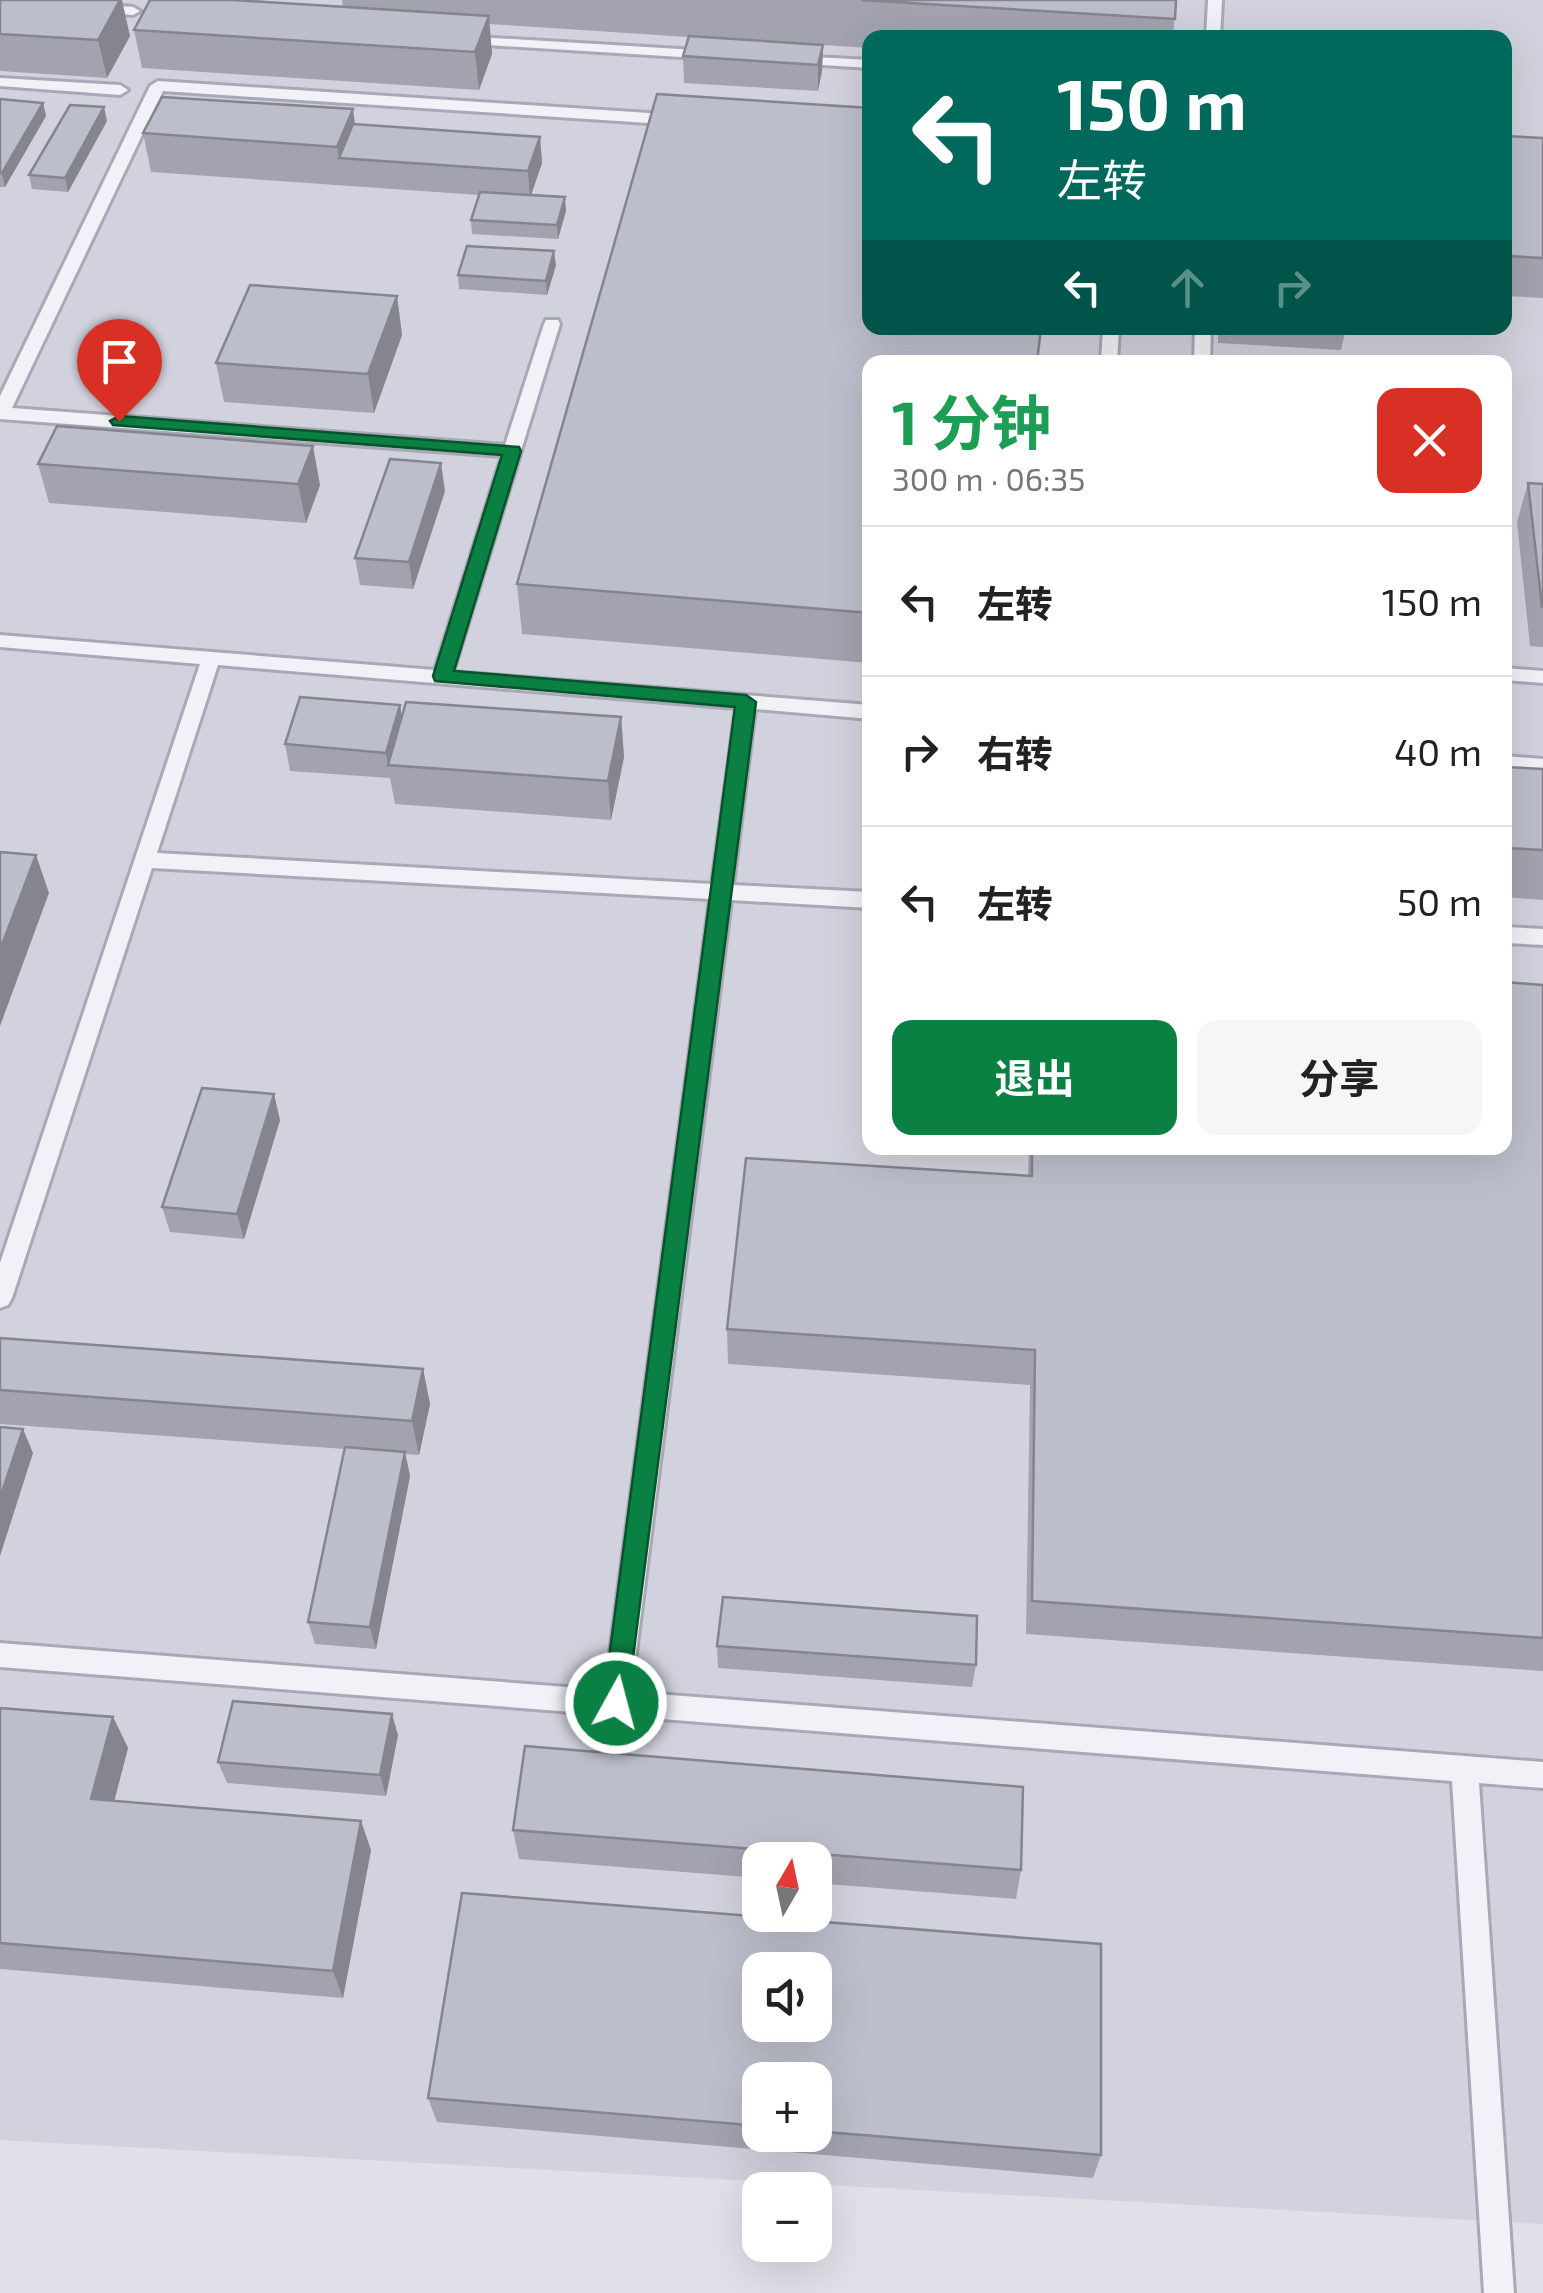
<!DOCTYPE html>
<html lang="zh">
<meta charset="utf-8">
<style>
:root{--surface:#fff;--page:#f6f6f6;--text:#222;--muted:#767676;--line:#e0e0e0;--accent:#0b8043}
body{margin:0;font-family:"Exo 2","Noto Sans SC",sans-serif;background:var(--page);color:var(--text);height:100vh;display:flex;flex-direction:column;font-size:38px;white-space:nowrap}
*{box-sizing:border-box;margin:0}
p{font-size:32px;color:var(--muted)}
.icon{flex:none;width:55px;height:55px;fill:none;stroke:currentColor;stroke-width:2;stroke-linecap:round;stroke-linejoin:round}
.map{position:relative;flex:1;overflow:hidden}
.details{position:absolute;left:862px;top:355px;width:650px;height:800px;display:flex;flex-direction:column;background:var(--surface);border-radius:20px;box-shadow:0 10px 40px #0002}
.details>*{flex:none}
.top-card{position:absolute;left:862px;top:30px;width:650px;height:305px;border-radius:20px;box-shadow:0 10px 40px #0002;background:#00695c;color:#fff;overflow:hidden}
.needle{width:65px;rotate:9deg}
.tools{position:absolute;left:742px;top:1842px;display:grid;gap:20px}
.tools a{display:grid;place-items:center;width:90px;height:90px;border-radius:20px;background:var(--surface);box-shadow:0 10px 40px #0002;font-size:50px}
.pin{position:absolute;display:grid;place-items:center;width:85px;height:85px;color:#fff;margin:-102px -42px;border-radius:50% 50% 50% 0;rotate:-45deg;box-shadow:0 0 10px #0007}
.pin .icon{rotate:45deg}
.me{position:absolute;width:110px;margin:-55px;rotate:7deg;stroke-linejoin:round;filter:drop-shadow(0 0 8px #0008)}
.turn{display:flex;align-items:center;gap:35px;height:210px;padding:0 30px;font-size:45px}
.turn .icon{width:130px;height:130px;stroke-width:2.5}
.turn b{display:block;font-size:70px;line-height:85px}
.lanes{display:flex;align-items:center;height:95px;padding:0 30px;background:#0003;justify-content:center;gap:50px;direction:ltr}
.lanes .off{opacity:.35}
.round{display:grid;place-items:center;flex:none;width:105px;height:105px;border-radius:20px;background:var(--page)}
.overview{display:flex;align-items:center;justify-content:space-between;height:170px;padding:0 30px}
h1{font-size:60px;font-weight:700;line-height:75px;color:#1e9e55}
.action{display:flex;gap:20px;margin-top:auto;padding:20px 30px}
.action a{flex:1;height:115px;border-radius:20px;background:var(--accent);color:#fff;font-size:40px;font-weight:700;line-height:115px;text-align:center}
.action a+a{background:var(--page);color:var(--text)}
ul{padding:0;list-style:none}
li{display:flex;align-items:center;gap:30px;height:150px;padding:0 30px;border-top:2px solid var(--line)}
li div{flex:1}
li b{display:block;font-size:38px}
li em{font-style:normal}
.map>svg:first-child{display:block}
</style>
<div class="map">
<svg width="1543" height="2293" viewBox="0 0 1543 2293">
<rect width="100%" height="100%" fill="#dfe0e8"/>
<!-- built -->
<path fill="#d1d2dd" fill-rule="evenodd" d="M0 0H1543V2224L0 2140ZM870 38H1505V328H870ZM870 362H1505V1148H870ZM760 1860H815V1915H760ZM760 1970H815V2025H760ZM760 2080H815V2135H760Z"/>
<g fill="none" stroke-linecap="round" stroke-linejoin="round">
<defs>
<path id="service" d="M1208 0H1222L1220 38H1206Z
M93 4 133 7 140 11 133 15 88 11 86 8Z
M460 36 713 51 720 55 713 59 455 43V37Z
M795 56 870 60V68L790 63 788 60Z
M0 78 120 85 128 90 120 95 0 86Z
M158 81 679 115 687 120 679 125 163 91 12 408 505 445 544 324 546 320H558L560 324 453 672 870 705V719L755 709 733 885 870 892V908L731 900 631 1692 1543 1762V1788L1479 1783 1514 2293H1484L1452 1781 0 1667V1643L605 1690 710 899 152 868 12 1298 8 1305 0 1308V1263L200 664 0 647V635L435 670 502 456 0 419V396L150 86ZM218 665 736 708 712 884 157 853Z
M1103 328H1119L1117 362H1101Z
M1195 328H1211L1210 362H1194Z
M1505 668 1543 671V683L1505 680Z
M1505 756 1543 759V773L1505 770Z
M1505 927 1543 929V945L1505 943Z"/>
</defs>
<!-- service casing -->
<use href="#service" stroke="#a8a9b6" stroke-width="6"/>
<!-- service -->
<use href="#service" fill="#f1f2f7" fill-rule="evenodd"/>
</g>
<!-- wall -->
<path fill="#a2a3af" fill-rule="evenodd" d="M0 0 130 36 107 78 0 71Z
M342 0H1176L1173 38H870V48L823 45 822 71 818 91 684 83 683 56 688 37 489 24 492 54 479 90 142 68 134 30 343 7Z
M0 99 43 103 46 116 5 187H0Z
M107 121 68 192 32 189 29 175Z
M355 124 540 137 542 163 531 195 566 211 558 239 472 234 471 220 479 195 151 172 143 133Z
M1505 136 1543 138V298L1505 296Z
M556 265 547 295 459 289 458 275Z
M397 296 402 335 374 413 224 402 216 363Z
M1218 328H1346L1341 350 1218 343Z
M870 362V663L522 634 517 584Z
M38 464 320 485 306 523 49 503Z
M1528 483 1543 484V647L1530 646 1517 522Z
M445 491 413 589 360 585 355 558Z
M400 705 402 717H621L624 757 611 820 395 804 390 778 290 771 285 744Z
M1505 767 1543 769V900L1505 897Z
M1543 985V1671L1026 1634 1030 1385 728 1364 727 1329 1028 1175 1029 1148H1505Z
M280 1120 244 1239 170 1232 162 1207Z
M0 1338 423 1369 430 1404 419 1455 405 1454 410 1476 376 1649 315 1644 308 1622 345 1449 0 1424Z
M717 1646 976 1665 972 1687 718 1668Z
M0 1708 113 1717 128 1748 114 1801 371 1850 343 1998 0 1969Z
M398 1735 386 1796 227 1783 218 1762Z
M513 1830 1021 1870 1016 1899 815 1883V1860H760V1878L519 1859Z
M462 1893 1101 1944V2155L1093 2178 437 2122 428 2098ZM760 1970H815V2025H760ZM760 2080H815V2135H760Z"/>
<!-- shaded-wall -->
<path fill="#84858e" d="M120 0H122L130 36 107 78 98 40Z
M489 16 492 54 479 90 475 52Z
M823 45 822 71 818 91V65Z
M43 103 46 116 5 187 2 173Z
M104 107 107 121 68 192 65 178Z
M353 109 358 147 339 158 337 147Z
M540 137 542 163 530 198 528 171Z
M565 197 566 211 558 239 557 225Z
M554 251 556 265 547 295 546 281Z
M397 296 402 335 374 413 368 374Z
M313 446 320 485 306 523 298 484Z
M441 463 445 491 413 589 409 562Z
M400 705 404 732 388 765 390 780 386 753Z
M621 717 624 757 611 820 608 781Z
M36 855 49 893 0 1026V950Z
M274 1094 280 1120 244 1239 237 1214Z
M423 1369 430 1404 419 1455 412 1421Z
M23 1429 33 1453 0 1556V1498Z
M405 1452 410 1476 376 1649 370 1627Z
M392 1714 398 1735 386 1796 380 1775Z
M113 1717 128 1748 107 1829 91 1799Z
M361 1821 371 1850 343 1998 333 1971Z"/>
<!-- building -->
<path fill="#bcbecb" stroke="#84858e" stroke-width="2.5" fill-rule="evenodd" d="M0 0H120L98 40 0 34Z
M150 0H233L489 16 475 52 134 30Z
M861 0H1176L1175 19Z
M689 36 823 45 818 65 683 56Z
M657 94 870 108V328H1041L1037 362H870V613L517 584Z
M162 97 353 109 337 147 143 133Z
M0 99 43 103 2 173H0Z
M70 105 104 107 65 178 29 175Z
M353 124 540 137 528 171 339 158Z
M1505 136 1543 138V258L1509 256 1505 224Z
M480 192 565 197 557 225 471 220Z
M467 246 554 251 546 281 458 275Z
M250 285 397 296 368 374 216 363Z
M57 426 313 446 298 484 38 464Z
M390 459 441 463 409 562 355 558Z
M1528 483 1543 484V607H1542Z
M300 697 400 705 386 753 285 744Z
M406 702 621 717 608 781 388 765Z
M1505 767 1543 769V850L1505 848Z
M0 852 36 855 0 950Z
M1505 982 1543 985V1638L1032 1601 1035 1350 727 1329 746 1158 1032 1176V1148H1505Z
M202 1088 274 1094 237 1214 162 1207Z
M0 1338 423 1369 412 1421 0 1390Z
M0 1427 23 1429 0 1498Z
M345 1447 405 1452 370 1627 308 1622Z
M723 1597 977 1616 976 1665 717 1646Z
M233 1701 392 1714 380 1775 218 1762Z
M0 1708 113 1717 91 1799 361 1821 333 1971 0 1943Z
M525 1746 1023 1787 1021 1870 513 1830Z
M462 1893 1101 1944V2155L815 2131V2080H760V2126L428 2098ZM760 1970H815V2025H760Z"/>
<!-- route -->
<path fill="#0b8043" stroke="#07532c" stroke-width="2.5" d="M119 416 519 447 521 451 454 671 746 695 756 702 626 1712 616 1715 607 1712 603 1703 735 707 435 681 433 676 502 455 113 425 110 421Z"/>
</svg>
<div class="tools">
<a><svg class="needle" viewBox="-14 -14 28 28"><path d="M0-13l5 13h-10z" fill="#e53935"/><path d="M0 13l5-13h-10z" fill="#767676"/></svg></a>
<a><svg class="icon" aria-label="sound" viewBox="0 0 24 24"><path d="M4 9h4l5-4v14l-5-4H4zM17 9q2 3 0 6"/></svg></a>
<a>+</a>
<a>−</a>
</div>
<div class="pin" style="left:119px;top:421px;background:#d93025"><svg class="icon" aria-label="arrive" viewBox="0 0 24 24"><path d="M6 21V4h12l-3 4 3 4H6"/></svg></div>
<svg class="me" style="left:616px;top:1703px" viewBox="-20 -20 40 40"><circle r="17" fill="#0b8043" stroke="#fff" stroke-width="3"/><path d="M0-11L8 9 0 5-8 9z" fill="#fff"/></svg>
<div class="top-card">
<div class="turn"><svg class="icon" aria-label="left" viewBox="0 0 24 24"><path d="M17 20v-9H6M10 6l-5 5 5 5"/></svg><div><b>150 m</b>左转</div></div>
<div class="lanes"><svg class="icon" aria-label="left" viewBox="0 0 24 24"><path d="M17 20v-9H6M10 6l-5 5 5 5"/></svg><svg class="icon off" aria-label="ahead" viewBox="0 0 24 24"><path d="M12 20V5M6 11l6-6 6 6"/></svg><svg class="icon off" aria-label="right" viewBox="0 0 24 24"><path d="M7 20v-9h11M14 6l5 5-5 5"/></svg></div>
</div>
<section class="details">
<div class="overview"><div><h1>1 分钟</h1><p>300 m · 06:35</p></div><a class="round" style="background:#d93025;color:#fff"><svg class="icon" aria-label="close" viewBox="0 0 24 24"><path d="M6 6l12 12M18 6L6 18"/></svg></a></div>
<ul>
<li><svg class="icon" aria-label="left" viewBox="0 0 24 24"><path d="M17 20v-9H6M10 6l-5 5 5 5"/></svg><div><b>左转</b></div><em>150 m</em></li>
<li><svg class="icon" aria-label="right" viewBox="0 0 24 24"><path d="M7 20v-9h11M14 6l5 5-5 5"/></svg><div><b>右转</b></div><em>40 m</em></li>
<li><svg class="icon" aria-label="left" viewBox="0 0 24 24"><path d="M17 20v-9H6M10 6l-5 5 5 5"/></svg><div><b>左转</b></div><em>50 m</em></li>
</ul>
<div class="action"><a>退出</a><a>分享</a></div>
</section>
</div>
